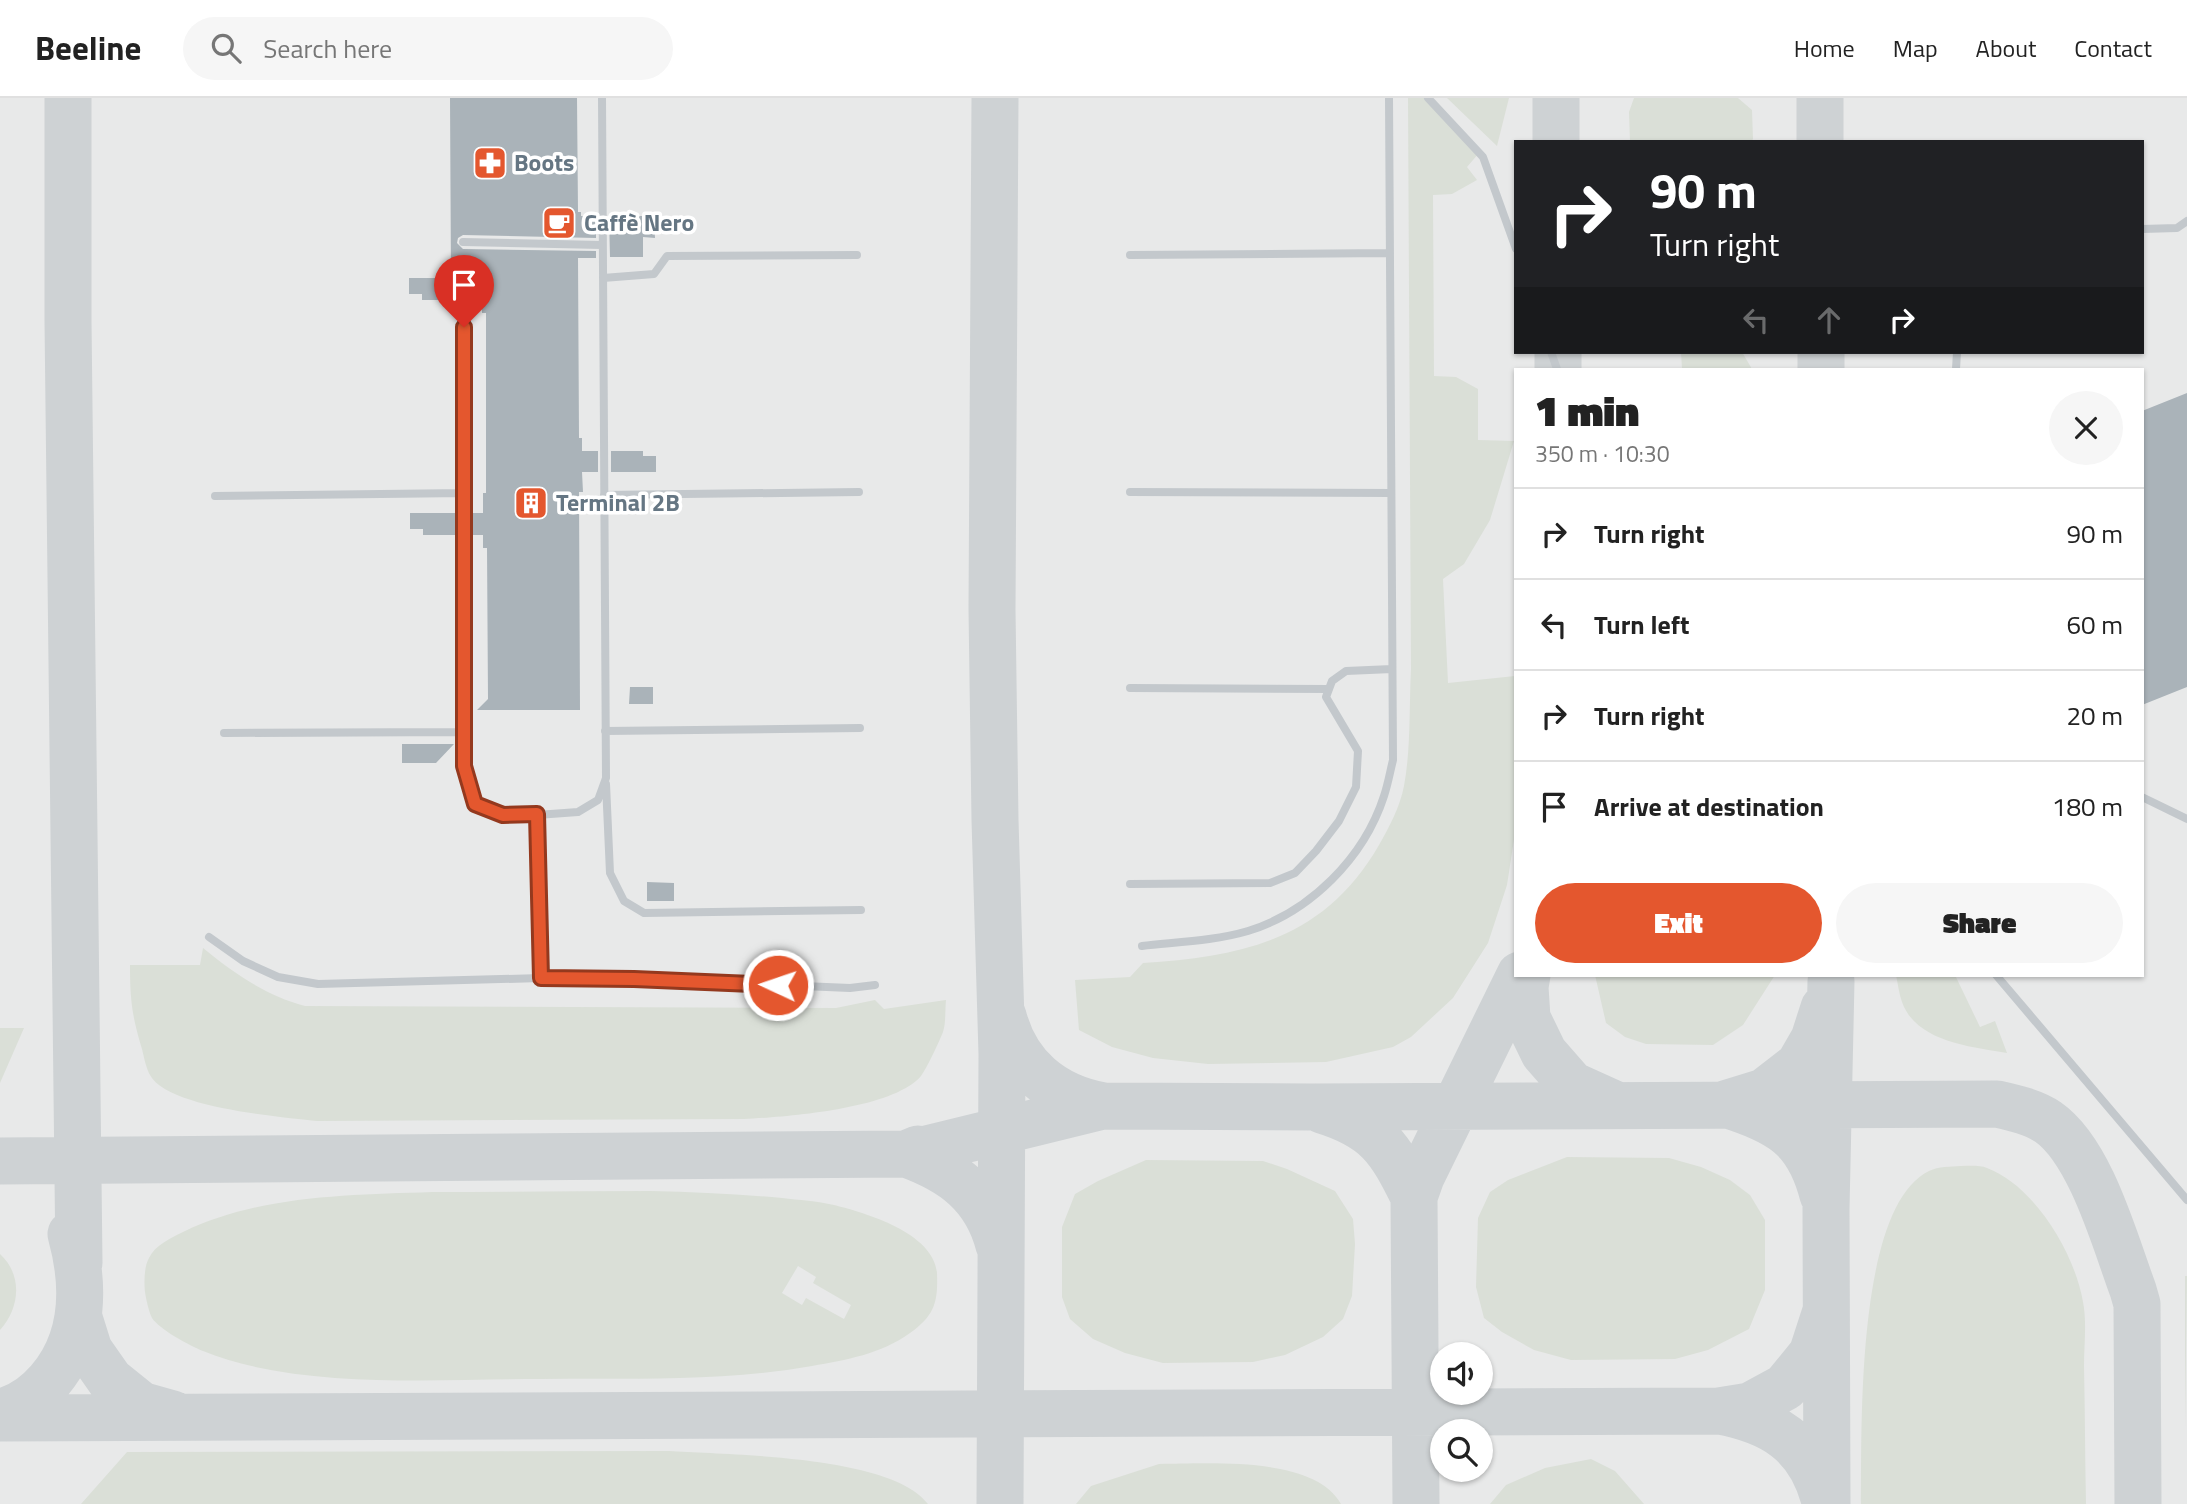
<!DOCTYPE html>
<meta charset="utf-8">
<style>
:root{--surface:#fff;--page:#f6f6f6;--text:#222;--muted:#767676;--line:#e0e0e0;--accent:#e4572e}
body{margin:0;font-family:"Titillium Web",sans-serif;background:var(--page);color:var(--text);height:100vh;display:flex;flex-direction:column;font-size:26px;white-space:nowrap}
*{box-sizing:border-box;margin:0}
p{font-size:23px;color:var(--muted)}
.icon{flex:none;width:38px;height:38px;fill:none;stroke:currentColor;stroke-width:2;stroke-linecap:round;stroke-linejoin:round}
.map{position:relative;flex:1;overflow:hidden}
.sheet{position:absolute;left:1514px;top:270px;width:630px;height:609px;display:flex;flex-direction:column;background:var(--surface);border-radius:0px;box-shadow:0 2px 5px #0004}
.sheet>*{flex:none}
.guide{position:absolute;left:1514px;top:42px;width:630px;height:214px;border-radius:0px;box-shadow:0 2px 5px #0004;background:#202124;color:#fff;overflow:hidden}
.tools{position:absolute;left:1430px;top:1244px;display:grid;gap:14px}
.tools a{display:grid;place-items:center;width:63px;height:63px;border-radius:50%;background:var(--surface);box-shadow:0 2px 5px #0004;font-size:35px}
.pin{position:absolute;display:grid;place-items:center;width:60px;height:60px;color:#fff;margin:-72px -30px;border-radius:50% 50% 50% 0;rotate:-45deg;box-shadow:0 0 7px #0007}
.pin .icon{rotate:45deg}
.me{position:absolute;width:77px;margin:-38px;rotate:273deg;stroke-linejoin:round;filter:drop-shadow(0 0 5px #0008)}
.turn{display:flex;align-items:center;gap:24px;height:147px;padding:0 21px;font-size:32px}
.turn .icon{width:91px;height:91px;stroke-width:2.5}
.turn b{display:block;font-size:49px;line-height:60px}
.lanes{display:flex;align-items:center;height:66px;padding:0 21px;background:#0003;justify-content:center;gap:35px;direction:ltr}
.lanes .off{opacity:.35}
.round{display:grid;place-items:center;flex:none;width:74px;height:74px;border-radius:37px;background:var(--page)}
.headline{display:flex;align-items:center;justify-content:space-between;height:119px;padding:0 21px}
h1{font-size:42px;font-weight:800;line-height:52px}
.button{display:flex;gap:14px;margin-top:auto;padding:14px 21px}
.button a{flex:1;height:80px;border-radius:42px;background:var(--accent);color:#fff;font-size:28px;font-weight:800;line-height:80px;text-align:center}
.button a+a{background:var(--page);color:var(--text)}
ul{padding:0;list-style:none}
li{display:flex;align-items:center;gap:21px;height:91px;padding:0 21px;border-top:2px solid var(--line)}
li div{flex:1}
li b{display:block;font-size:26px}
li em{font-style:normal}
header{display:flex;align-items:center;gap:42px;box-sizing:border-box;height:98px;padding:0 35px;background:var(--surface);border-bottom:2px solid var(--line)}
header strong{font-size:33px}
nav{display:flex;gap:38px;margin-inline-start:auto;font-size:24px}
.search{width:490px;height:63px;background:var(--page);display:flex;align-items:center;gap:18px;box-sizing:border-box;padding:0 24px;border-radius:38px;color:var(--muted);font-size:26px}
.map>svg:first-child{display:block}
</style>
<header>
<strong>Beeline</strong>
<div class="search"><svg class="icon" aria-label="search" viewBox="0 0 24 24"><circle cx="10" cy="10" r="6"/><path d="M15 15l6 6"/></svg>Search here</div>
<nav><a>Home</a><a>Map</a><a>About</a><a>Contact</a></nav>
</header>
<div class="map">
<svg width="2187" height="1406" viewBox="0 0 2187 1406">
<rect width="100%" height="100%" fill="#fafaf8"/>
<!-- built -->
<path fill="#e8e9e9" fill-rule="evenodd" d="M0 0H2187V1406H0ZM1516 44H2142V254H1516ZM1516 271H2142V877H1516ZM1442 1256H1480V1295H1442ZM1442 1334H1480V1372H1442Z"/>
<!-- green -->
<path fill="#dadfd7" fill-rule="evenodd" d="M1408 0H1425L1479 55 1467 69 1477 82 1452 96 1433 97 1434 278 1456 279 1478 291V342L1514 343 1490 422 1464 466 1443 481 1448 585 1515 578V735L1507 787 1488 845 1453 900 1411 939 1393 949 1326 964 1208 966 1153 960 1112 949 1079 932 1075 882 1130 879 1143 865C1243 859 1325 841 1379 747 1389 729 1400 709 1404 688 1411 650 1409 610 1411 571Z
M1447 0H1509L1497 48Z
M1634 0H1738L1752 12 1753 41 1751 44H1630L1629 14Z
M1681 254H1742L1752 271H1682Z
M203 850C235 876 265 897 305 908L836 910 875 902 884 911 946 902C945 912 946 925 943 934 939 944 927 970 921 978 893 1011 786 1019 744 1021L317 1023C282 1019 167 1010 150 977 146 970 144 959 142 951 132 918 130 902 130 867H200Z
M1595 877H1775L1743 927 1713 947 1646 946 1625 939 1606 925Z
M1896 877H1955L1980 929 1995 923 2007 955C1972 949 1916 944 1902 904 1899 896 1898 886 1896 877Z
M0 930H24L0 985Z
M1567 1059 1669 1060 1701 1069 1730 1082 1750 1097 1765 1122V1192L1749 1231 1708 1252 1675 1261 1571 1262 1534 1252 1502 1234 1484 1220 1476 1189 1478 1120 1490 1094 1508 1082Z
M1146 1062 1263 1063 1287 1071 1335 1093 1353 1121 1355 1146 1352 1198 1343 1221 1323 1239 1285 1257 1253 1264 1163 1265 1125 1255 1093 1241 1070 1221 1062 1199V1129L1075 1096 1098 1083Z
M1961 1068C1969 1068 1980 1067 1987 1070 2035 1088 2075 1156 2083 1204 2087 1224 2084 1247 2084 1268 2085 1314 2085 1360 2086 1406H1861C1862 1334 1855 1109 1929 1073 1939 1068 1950 1069 1961 1068Z
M432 1094C505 1094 578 1093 651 1093 695 1094 738 1096 782 1100 799 1102 817 1103 834 1107 866 1115 934 1135 937 1175 938 1204 935 1217 910 1235 881 1256 846 1262 812 1268 722 1284 631 1280 541 1281 439 1281 298 1292 203 1253 190 1248 159 1231 152 1220 149 1214 146 1201 145 1194 144 1185 144 1168 149 1160 155 1147 171 1140 183 1134 260 1097 348 1097 432 1094ZM798 1168 816 1179 813 1185 851 1207 844 1221 806 1200 802 1207 782 1195Z
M0 1156C23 1177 20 1210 0 1232Z
M2185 1178H2187L2185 1330Z
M669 1353C728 1357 892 1357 928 1406H81L127 1354Z
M1591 1361 1615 1373 1644 1406H1490L1506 1387 1545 1370Z
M1159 1366C1207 1366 1314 1357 1341 1406H1076L1091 1388Z"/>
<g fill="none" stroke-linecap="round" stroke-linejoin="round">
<!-- taxiway -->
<path stroke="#ced2d4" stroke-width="47" d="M68 0V223L79 1165
M995 0 992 511 995 722 1002 956 1000 1406
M1556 0V44
M1820 0V44
M1821 254V271
M1558 271V254
M1527 877 1525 889 1527 920 1544 955 1572 987 1614 1006
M1003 918C1016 969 1053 999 1103 1008L1097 1009
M1322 1012C1377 1029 1390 1050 1414 1099
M918 1051 906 1056C953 1073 986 1097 999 1147
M0 1063 906 1056 1103 1008 1312 1009 1997 1006C2015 1010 2033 1014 2048 1024 2091 1054 2115 1144 2133 1192L2137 1206 2138 1406
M1823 1097C1808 1038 1780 1024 1725 1006L1764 994 1799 967 1814 941 1824 910
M79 1220 89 1252 110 1282 141 1307 173 1316
M1719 1313C1773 1323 1809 1345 1824 1400
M0 1314C19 1310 36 1298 49 1283 85 1241 85 1187 71 1136
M0 1320 1719 1313 1750 1308 1785 1289 1812 1256 1826 1213
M1416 1406 1414 1099 1421 1079 1520 877
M1827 1406 1826 1111 1831 883"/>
</g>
<!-- building -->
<path fill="#aab3b9" d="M450 0H577L578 114H581V118H596V140L463 137 458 140 457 145 463 151 596 153V160H578L579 340H582V353H598V374H582L583 394H579L580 612H477L488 601 487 450H483V437H471V415H483V395H486V215H482V202H471L465 196 460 197 457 202H422V196H409V180H451Z
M609 118H642V124H654L655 140 643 139V159H610Z
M2187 295V589L2142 607V313Z
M611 353H643V358H656V374H611Z
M410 415H457V437H423V431H410Z
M630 589H653V606H629Z
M402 646H454L436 665H402Z
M647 784 674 785V803H647Z"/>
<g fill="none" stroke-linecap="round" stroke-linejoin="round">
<!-- lane -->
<path stroke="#c3c8cc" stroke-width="8" d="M1428 0 1483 59 1516 151
M2142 131 2177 130 2187 123
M463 144 602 147
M1130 157 1390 155
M603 180 654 176 667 158 857 157
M464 202V668L475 706 503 717H537L578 714 598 702 606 680 602 0
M1551 254 1557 271
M1956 271 1957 254
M1130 394 1391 395
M604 397 859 394
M215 398 465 395
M1130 590 1329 591
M605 633 860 630
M224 635 464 634
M606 686 610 775 624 803 644 815 861 812
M2142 699 2187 721
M537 717 541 880
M1130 786 1270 785 1295 775 1316 753 1339 723 1356 689 1358 653 1326 599 1332 583 1346 573 1392 571
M209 839 243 863 278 879 318 886 541 880 634 881 850 890 875 887
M1142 848C1177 844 1214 843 1248 833 1310 814 1364 760 1384 698 1388 686 1390 674 1393 662L1389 0
M1996 877 2187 1102"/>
</g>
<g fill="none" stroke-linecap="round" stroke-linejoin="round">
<defs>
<path id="route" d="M464 229V668L475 706 503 717 537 716 541 880 634 881 778 887"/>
</defs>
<!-- route casing -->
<use href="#route" stroke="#94391e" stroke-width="18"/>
<!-- route -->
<use href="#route" stroke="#e4572e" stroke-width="12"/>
</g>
<!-- icons -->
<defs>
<symbol id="pharmacy-square" viewBox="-11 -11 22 22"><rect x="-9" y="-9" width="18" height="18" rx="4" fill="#e4572e" stroke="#fff"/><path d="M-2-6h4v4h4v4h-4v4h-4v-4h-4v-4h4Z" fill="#fff"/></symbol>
<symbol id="cafe-square" viewBox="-11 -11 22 22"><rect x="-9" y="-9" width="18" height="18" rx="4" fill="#e4572e" stroke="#fff"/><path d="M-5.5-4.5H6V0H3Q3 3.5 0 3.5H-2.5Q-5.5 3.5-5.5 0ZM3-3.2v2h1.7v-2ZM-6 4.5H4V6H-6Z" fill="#fff"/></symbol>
<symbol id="building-square" viewBox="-11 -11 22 22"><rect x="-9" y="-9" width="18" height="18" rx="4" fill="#e4572e" stroke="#fff"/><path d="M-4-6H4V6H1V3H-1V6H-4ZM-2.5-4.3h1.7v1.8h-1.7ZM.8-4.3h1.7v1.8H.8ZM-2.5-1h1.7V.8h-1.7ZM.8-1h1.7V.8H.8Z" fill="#fff"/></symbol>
</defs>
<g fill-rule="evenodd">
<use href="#pharmacy-square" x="471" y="46" width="38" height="38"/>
<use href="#cafe-square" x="540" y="106" width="38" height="38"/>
<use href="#building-square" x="512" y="386" width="38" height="38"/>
</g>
<g text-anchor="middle" stroke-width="7" stroke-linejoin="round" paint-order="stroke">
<!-- poi labels -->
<g font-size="24" font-weight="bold" fill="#657683" stroke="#fff" text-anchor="start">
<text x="514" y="73">Boots</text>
<text x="584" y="133">Caffè Nero</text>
<text x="556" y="413">Terminal 2B</text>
</g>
</g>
</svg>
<div class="tools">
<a><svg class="icon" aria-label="sound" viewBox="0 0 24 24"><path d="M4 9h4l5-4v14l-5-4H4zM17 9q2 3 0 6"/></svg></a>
<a><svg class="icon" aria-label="search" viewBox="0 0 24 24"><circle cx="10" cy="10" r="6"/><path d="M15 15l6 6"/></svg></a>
</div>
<div class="pin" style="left:464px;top:229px;background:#d93025"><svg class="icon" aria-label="arrive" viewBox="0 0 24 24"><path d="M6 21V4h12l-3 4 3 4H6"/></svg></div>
<svg class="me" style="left:778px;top:887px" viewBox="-20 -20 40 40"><circle r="17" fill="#e4572e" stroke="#fff" stroke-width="3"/><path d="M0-11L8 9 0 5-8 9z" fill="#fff"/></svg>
<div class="guide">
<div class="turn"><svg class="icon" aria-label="right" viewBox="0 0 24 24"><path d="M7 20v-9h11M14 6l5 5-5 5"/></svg><div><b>90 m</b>Turn right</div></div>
<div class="lanes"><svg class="icon off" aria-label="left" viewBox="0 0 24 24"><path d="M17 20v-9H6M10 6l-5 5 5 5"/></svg><svg class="icon off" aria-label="ahead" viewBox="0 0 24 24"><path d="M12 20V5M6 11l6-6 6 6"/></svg><svg class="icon" aria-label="right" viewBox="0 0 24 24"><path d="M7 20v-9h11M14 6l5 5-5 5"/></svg></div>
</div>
<section class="sheet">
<div class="headline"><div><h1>1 min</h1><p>350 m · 10:30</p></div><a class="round"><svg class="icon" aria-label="close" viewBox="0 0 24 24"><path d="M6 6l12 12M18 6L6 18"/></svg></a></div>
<ul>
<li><svg class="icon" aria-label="right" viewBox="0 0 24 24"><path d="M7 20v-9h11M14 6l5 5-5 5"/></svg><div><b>Turn right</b></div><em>90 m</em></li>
<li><svg class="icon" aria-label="left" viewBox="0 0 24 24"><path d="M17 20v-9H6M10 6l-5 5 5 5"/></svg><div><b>Turn left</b></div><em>60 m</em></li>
<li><svg class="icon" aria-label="right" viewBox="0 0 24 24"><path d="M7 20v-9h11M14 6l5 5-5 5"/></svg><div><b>Turn right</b></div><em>20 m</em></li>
<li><svg class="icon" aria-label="arrive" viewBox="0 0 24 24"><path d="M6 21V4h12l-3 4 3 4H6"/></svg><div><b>Arrive at destination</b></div><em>180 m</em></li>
</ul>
<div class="button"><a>Exit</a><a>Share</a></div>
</section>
</div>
